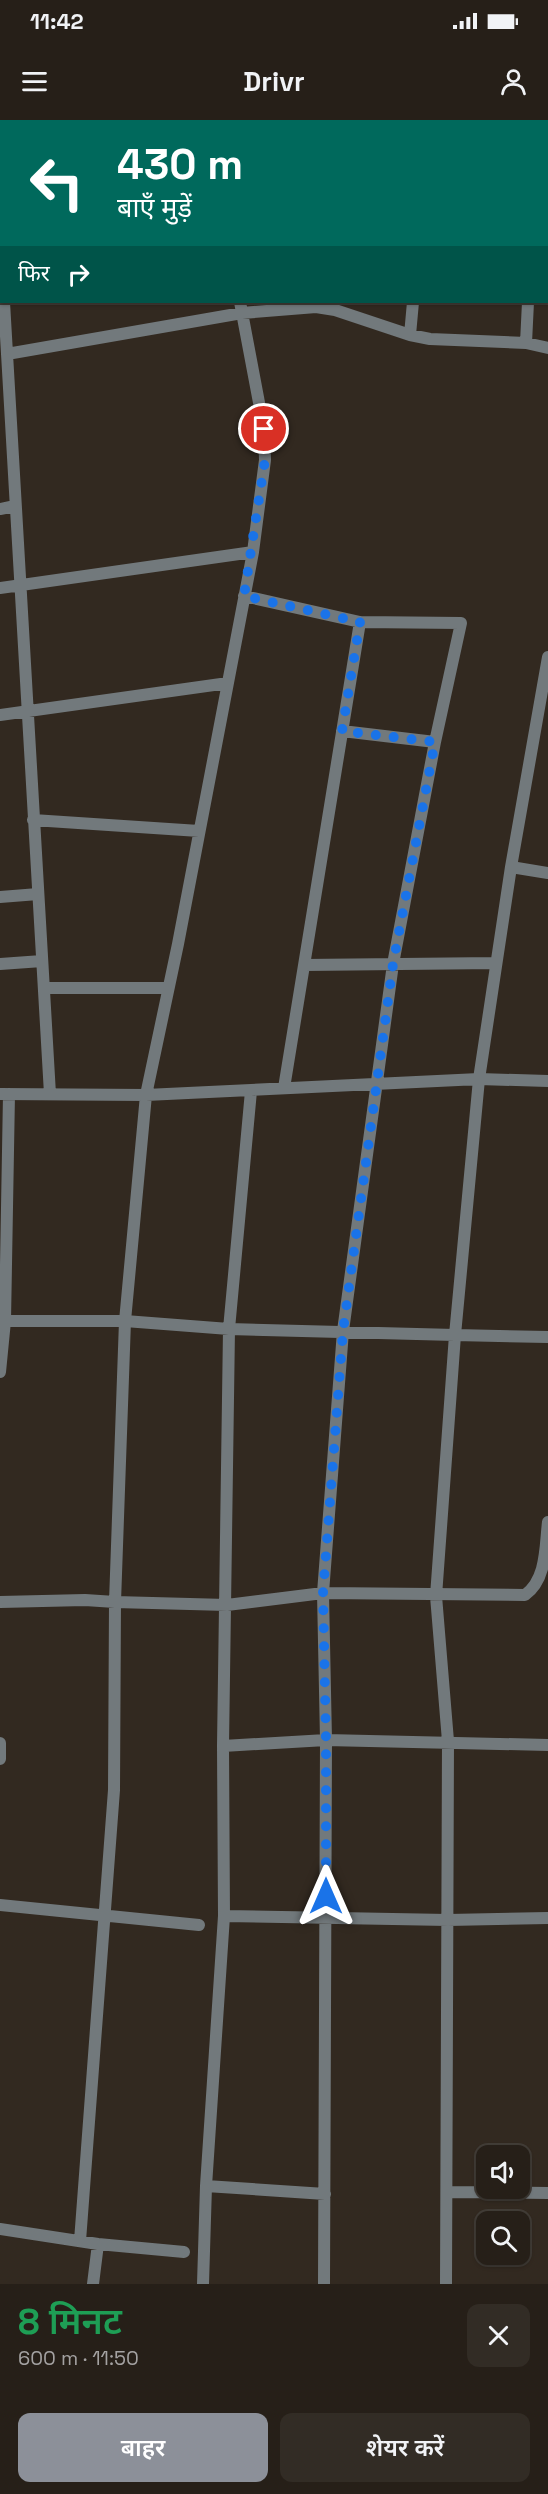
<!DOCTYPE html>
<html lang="hi">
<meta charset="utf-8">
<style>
:root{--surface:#261f18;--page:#322c25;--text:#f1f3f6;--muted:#a4a2a2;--line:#423d37;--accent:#8c9099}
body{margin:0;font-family:"Space Grotesk","Noto Sans Devanagari",sans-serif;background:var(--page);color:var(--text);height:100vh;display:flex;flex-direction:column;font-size:22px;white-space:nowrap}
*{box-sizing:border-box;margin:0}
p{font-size:20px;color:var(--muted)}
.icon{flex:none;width:33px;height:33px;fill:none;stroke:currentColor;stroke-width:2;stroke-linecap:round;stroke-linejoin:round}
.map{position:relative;height:2164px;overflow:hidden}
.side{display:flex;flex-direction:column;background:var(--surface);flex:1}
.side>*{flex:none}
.hud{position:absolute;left:0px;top:0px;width:549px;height:183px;box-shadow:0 2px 4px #0004,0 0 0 2px var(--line);background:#00695c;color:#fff;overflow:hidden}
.tools{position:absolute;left:476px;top:2025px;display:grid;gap:12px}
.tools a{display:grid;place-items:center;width:54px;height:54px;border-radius:12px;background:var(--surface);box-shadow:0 2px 4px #0004,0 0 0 2px var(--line);font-size:30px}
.pin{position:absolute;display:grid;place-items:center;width:51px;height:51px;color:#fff;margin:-26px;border:3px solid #fff;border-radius:50%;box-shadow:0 2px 6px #0007}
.me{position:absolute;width:66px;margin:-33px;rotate:0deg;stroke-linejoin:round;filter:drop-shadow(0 0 4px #0008)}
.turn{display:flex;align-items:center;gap:21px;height:126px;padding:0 18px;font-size:27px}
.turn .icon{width:78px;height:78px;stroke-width:2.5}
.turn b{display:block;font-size:42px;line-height:51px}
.then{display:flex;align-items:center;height:57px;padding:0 18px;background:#0003;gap:12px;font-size:22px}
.round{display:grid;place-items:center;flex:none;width:63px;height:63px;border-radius:12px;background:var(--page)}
.summary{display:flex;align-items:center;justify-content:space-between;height:102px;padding:0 18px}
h1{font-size:36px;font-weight:600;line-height:45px;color:#1e9e55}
.button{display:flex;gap:12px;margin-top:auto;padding:12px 18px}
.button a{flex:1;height:69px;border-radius:12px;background:var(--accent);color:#fff;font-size:24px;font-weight:600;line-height:69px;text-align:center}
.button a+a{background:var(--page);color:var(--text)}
.status{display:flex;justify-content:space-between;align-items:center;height:42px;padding:0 30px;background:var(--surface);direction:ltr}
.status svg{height:16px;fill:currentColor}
header{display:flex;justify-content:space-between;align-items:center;height:78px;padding:0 18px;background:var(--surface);font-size:27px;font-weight:600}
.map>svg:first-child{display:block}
</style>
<div class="status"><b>11:42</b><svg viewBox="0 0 49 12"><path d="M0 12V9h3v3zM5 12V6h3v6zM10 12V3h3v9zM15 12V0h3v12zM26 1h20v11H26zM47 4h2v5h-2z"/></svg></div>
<header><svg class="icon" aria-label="menu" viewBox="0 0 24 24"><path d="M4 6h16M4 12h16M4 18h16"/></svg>Drivr<svg class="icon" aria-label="person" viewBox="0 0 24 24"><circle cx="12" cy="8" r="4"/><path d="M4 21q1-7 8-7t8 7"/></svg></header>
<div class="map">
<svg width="548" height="2164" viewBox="0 0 548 2164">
<rect width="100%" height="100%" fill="#322920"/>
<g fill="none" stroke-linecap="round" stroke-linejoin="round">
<!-- street -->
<path stroke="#72797c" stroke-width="12" d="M218 0V2
M324 2V0
M426 2V0
M0 108 2 135
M4 182 50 974
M410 215 413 182
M526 223 528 182
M7 234 242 193 316 187 335 190 410 215 430 219 526 223 548 228
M0 389 15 386
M0 468 253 432
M244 476 360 502 461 503 435 622 393 844 343 1211 323 1473 326 1620 324 2164
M548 537 511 747 548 753
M0 595 228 563
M342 611 435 622
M33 700 199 711
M0 777 38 774
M0 844 42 841
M304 845 496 843
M44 868H168
M284 968 360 502
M0 974 146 975 479 959 548 961
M0 1201H125L229 1209 455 1215 479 959 511 747
M0 1252 5 1201 9 974
M0 1482 85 1480 115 1482 125 1201 146 975 178 824 253 432 265 340 264 309 240 182
M0 1623V1639
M223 1626 326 1620 548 1625
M0 1785 199 1805
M224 1796 448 1800 548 1798
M206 2066 325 2074
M447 2072 548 2073
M0 2109 98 2124 184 2132
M80 2121 114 1670 115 1482 227 1485 323 1473 525 1475C547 1459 545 1427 548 1402
M93 2164 98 2124
M203 2164 206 2066 224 1796 223 1626 229 1209 251 971
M446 2164 448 1621 436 1476 455 1215 548 1217"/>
</g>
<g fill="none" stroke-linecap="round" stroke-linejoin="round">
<!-- route -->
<path stroke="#1a73e8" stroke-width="10" stroke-dasharray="0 18" d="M264 309 265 340 244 476 360 502 342 611 435 622 393 844 343 1211 323 1473 326 1620V1776"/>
</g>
</svg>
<div class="tools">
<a><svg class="icon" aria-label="sound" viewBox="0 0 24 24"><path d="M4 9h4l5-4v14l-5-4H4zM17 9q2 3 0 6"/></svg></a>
<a><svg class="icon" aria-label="search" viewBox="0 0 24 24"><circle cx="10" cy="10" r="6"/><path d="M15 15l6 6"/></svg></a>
</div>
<div class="pin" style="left:264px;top:309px;background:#d93025"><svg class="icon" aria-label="arrive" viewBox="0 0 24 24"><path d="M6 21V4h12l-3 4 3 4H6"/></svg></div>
<svg class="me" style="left:326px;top:1776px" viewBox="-20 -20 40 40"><path d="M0-17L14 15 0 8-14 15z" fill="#1a73e8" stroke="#fff" stroke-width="4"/></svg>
<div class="hud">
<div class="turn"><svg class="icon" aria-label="left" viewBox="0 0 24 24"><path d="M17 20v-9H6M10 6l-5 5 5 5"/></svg><div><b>430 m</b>बाएँ मुड़ें</div></div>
<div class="then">फिर<svg class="icon" aria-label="right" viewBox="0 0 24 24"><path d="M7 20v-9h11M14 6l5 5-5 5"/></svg></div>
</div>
</div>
<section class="side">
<div class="summary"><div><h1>8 मिनट</h1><p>600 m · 11:50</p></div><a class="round"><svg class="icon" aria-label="close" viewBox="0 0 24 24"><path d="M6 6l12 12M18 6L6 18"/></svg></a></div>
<div class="button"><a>बाहर</a><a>शेयर करें</a></div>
</section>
